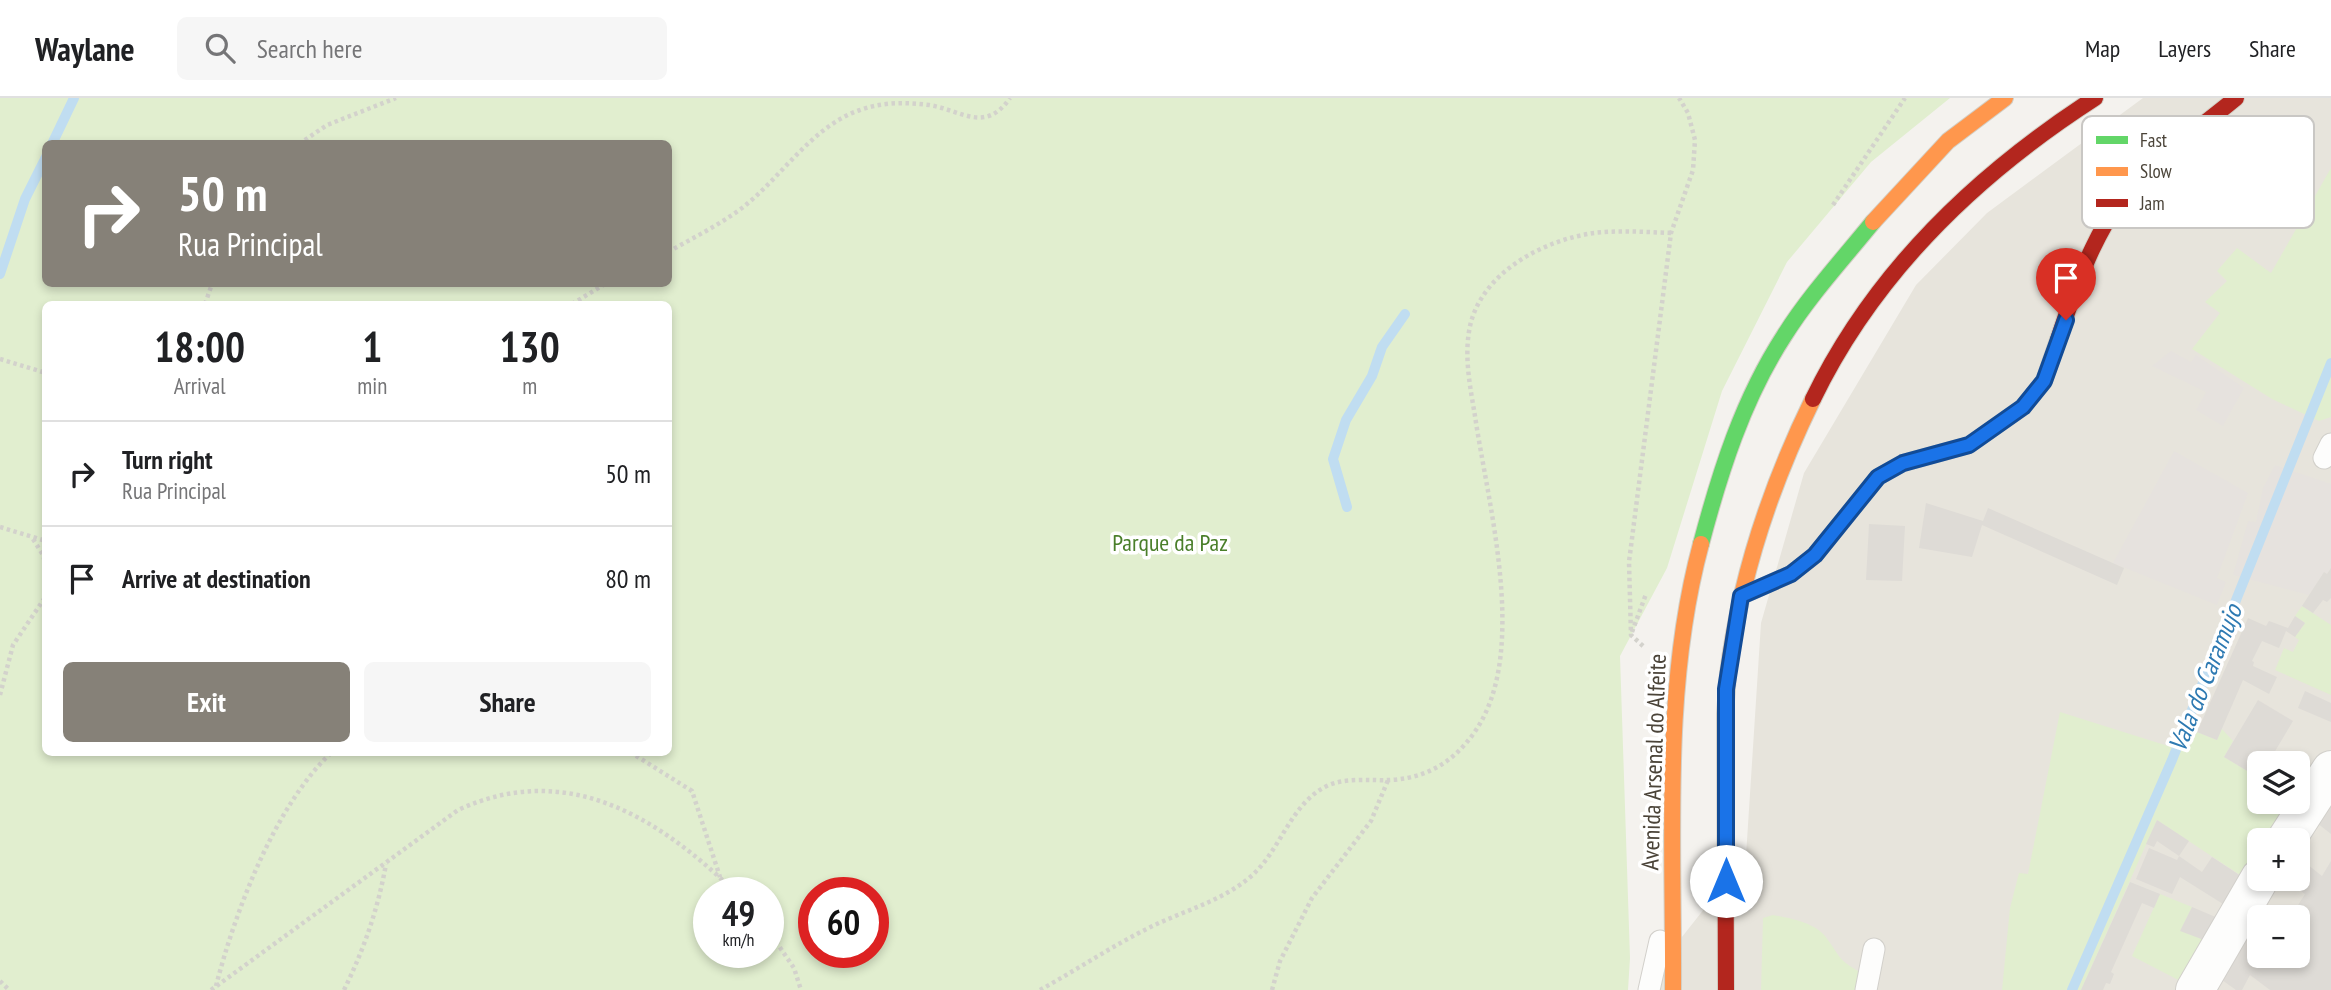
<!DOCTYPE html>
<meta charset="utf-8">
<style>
:root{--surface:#fff;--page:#f6f6f6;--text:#202124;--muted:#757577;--line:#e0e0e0;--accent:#868178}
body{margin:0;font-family:"PT Sans Narrow",sans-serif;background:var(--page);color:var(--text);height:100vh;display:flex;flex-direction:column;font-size:26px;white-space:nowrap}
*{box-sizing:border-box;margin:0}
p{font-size:23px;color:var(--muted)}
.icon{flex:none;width:38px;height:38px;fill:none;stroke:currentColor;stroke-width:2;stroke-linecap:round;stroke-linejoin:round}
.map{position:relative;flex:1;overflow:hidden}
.side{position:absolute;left:42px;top:203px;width:630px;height:455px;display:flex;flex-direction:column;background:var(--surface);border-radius:10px;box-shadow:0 4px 10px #0003}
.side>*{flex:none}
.guide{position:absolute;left:42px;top:42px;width:630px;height:147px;border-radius:10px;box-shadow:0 4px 10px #0003;background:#868178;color:#fff;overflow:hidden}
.tools{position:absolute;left:2247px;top:653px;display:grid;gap:14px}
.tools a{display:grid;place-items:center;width:63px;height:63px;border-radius:10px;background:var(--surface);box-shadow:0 4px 10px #0003;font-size:35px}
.speed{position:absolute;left:693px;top:779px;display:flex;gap:14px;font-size:35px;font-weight:700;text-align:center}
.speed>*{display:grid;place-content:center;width:91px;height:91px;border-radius:50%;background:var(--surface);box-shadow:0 4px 10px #0003;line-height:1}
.speed small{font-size:18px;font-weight:400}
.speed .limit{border:10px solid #d22;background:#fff;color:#111}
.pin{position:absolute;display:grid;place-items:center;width:60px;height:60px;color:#fff;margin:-72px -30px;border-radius:50% 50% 50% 0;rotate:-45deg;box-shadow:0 0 7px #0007}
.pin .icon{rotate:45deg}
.me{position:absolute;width:77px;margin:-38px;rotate:0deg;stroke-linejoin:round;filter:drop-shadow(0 0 5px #0008)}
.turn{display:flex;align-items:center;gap:24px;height:147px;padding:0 21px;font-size:32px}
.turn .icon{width:91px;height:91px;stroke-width:2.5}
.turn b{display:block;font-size:49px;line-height:60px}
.eta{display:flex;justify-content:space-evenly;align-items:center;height:119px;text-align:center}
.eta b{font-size:42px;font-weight:700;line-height:49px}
.action{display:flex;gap:14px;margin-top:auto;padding:14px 21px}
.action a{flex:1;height:80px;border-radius:10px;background:var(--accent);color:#fff;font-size:28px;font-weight:700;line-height:80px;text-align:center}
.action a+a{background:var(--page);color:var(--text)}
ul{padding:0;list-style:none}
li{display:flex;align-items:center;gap:21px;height:105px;padding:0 21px;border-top:2px solid var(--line)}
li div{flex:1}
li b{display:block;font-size:26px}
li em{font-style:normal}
header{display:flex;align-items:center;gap:42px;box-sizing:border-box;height:98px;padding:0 35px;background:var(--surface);border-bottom:2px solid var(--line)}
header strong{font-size:33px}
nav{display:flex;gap:38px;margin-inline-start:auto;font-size:24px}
.search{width:490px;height:63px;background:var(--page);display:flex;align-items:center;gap:18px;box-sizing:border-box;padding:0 24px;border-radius:10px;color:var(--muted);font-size:26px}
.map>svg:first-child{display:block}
</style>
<header>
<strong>Waylane</strong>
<div class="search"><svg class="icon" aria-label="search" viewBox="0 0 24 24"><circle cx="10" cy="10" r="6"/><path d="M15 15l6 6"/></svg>Search here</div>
<nav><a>Map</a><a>Layers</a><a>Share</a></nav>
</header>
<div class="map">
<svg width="2331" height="892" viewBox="0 0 2331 892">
<rect width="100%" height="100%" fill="#f4f2ee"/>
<!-- residential -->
<path fill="#e7e4dc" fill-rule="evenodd" d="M2143 0H2331V892H1640L1746 758 1761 525 1804 375 1916 187 1987 115ZM2259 665H2298V704H2259ZM2259 742H2298V780H2259ZM2259 819H2298V858H2259Z"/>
<!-- industrial -->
<path fill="#e6e2de" d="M2171 253 2191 264 2196 257 2244 290 2223 328 2196 312 2206 294 2152 268Z
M2174 353 2248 395 2217 480 2226 484 2217 507 2113 465Z
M2275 367 2331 386V470L2327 476 2324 474 2309 497 2233 477 2248 423 2256 424 2263 390Z"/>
<!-- green -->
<path fill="#e1eecf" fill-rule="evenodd" d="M0 0H1950L1871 64 1787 164 1722 293 1667 470 1620 558 1630 860 1628 892H0ZM46 46H668V186H46ZM46 206H668V654H46ZM768 794V854H709V794ZM814 794H873V854H814Z
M2331 70V319L2319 323 2272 301 2192 251 2220 215 2205 204 2227 183 2217 173 2237 150 2271 175Z
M2302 508 2331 527V597L2275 572 2284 550 2293 554 2299 542 2295 539 2305 525 2295 518Z
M2060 614 2187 654 2197 634 2217 642 2222 631 2233 643 2224 659 2256 678 2250 688 2259 689V704H2298V682L2308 690 2275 742H2259V767L2249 783 2157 722 2081 892H2002L2010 810 2019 775 2028 776Z
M2160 796 2192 809 2181 832 2212 845 2188 887 2132 858Z
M1773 817C1789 820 1814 824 1825 838 1840 857 1836 861 1860 874L1861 892H1761L1763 820Z"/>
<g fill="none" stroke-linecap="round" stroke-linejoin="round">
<!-- stream -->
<path stroke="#c0ddf1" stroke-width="10" d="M52 46 74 0
M0 176 25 101 46 59
M1347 409 1333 361 1346 322 1372 278 1382 249 1405 216
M2072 892 2172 662 2331 265"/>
</g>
<!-- building -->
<path fill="#dedbd6" d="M1926 405 1983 423 1988 410 2124 470 2117 487 1982 427 1972 459 1919 450Z
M1869 426 1905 428 1902 483 1866 482Z
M2331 470V500L2327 504 2323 502 2313 515 2302 508 2324 474 2327 476Z
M2295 518 2305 525 2295 539 2286 533 2279 550 2262 543 2252 563 2254 564 2253 568 2277 579 2269 596 2243 582 2217 642 2197 634 2248 520 2266 528 2269 523 2288 530Z
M2305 593 2331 605V624L2298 610Z
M2258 602 2293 623 2268 665H2259V680L2224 659Z
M2331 702V736L2312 721Z
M2157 722 2189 743 2179 758 2157 743 2154 749 2146 746Z
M2149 750 2177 762 2179 758 2202 774 2212 759 2244 780 2231 811 2180 779 2172 796 2136 781Z
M2298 759 2322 778 2331 763V892H2270L2250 877 2242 892H2236L2215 877 2254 825 2259 829V858H2283L2293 865 2300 853 2298 819H2282L2288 809 2295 812 2305 796 2297 790 2301 785 2298 782Z
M2130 784 2160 796 2154 810 2142 805 2111 874 2114 876 2110 886 2106 885 2103 892H2081Z
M2192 809 2225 823 2212 845 2180 833Z"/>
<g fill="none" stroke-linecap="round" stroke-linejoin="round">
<defs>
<path id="lane" d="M2324 360 2331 346
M1649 892 1660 843
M1866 892 1874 851"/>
<path id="street" d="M2286 742 2331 672
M2195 892 2260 780"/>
<path id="fast" d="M1701 446C1720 374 1743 301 1784 238 1809 198 1843 161 1873 124"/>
<path id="slow" d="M1873 124 1948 43 2005 0
M1741 498 1791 476 1815 457 1878 379 1903 365 1969 347 2023 309 2044 283 2058 242
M1728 576C1740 478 1770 389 1813 301
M1673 892C1674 743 1662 590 1701 446"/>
<path id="jam" d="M2058 242C2077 183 2101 114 2148 71 2176 46 2207 24 2236 0
M1813 301C1875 173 1977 76 2095 0
M1726 892 1725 616 1728 576"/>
</defs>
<!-- lane casing -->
<use href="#lane" stroke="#d2d0cb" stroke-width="23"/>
<!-- street casing -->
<use href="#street" stroke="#d2d0cb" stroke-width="40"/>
<!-- fast casing -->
<use href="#fast" stroke="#d3cfc5" stroke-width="18"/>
<!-- slow casing -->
<use href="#slow" stroke="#d3cfc5" stroke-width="18"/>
<!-- jam casing -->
<use href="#jam" stroke="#d3cfc5" stroke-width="18"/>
<!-- path -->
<path stroke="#d3d2cc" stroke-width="4.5" stroke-dasharray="3.5 3.5" stroke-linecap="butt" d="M299 46 327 27 396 0
M1833 107 1905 0
M668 154C693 140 719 127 742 110 781 80 812 28 860 12 882 4 906 4 929 7 961 12 985 36 1010 0
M205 206 212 186
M572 206 605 186
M0 261 46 275
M0 429 46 443
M33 441 43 457 46 468
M1632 534 1646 496
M1643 548 1631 537 1629 464 1671 135 1693 72 1695 42 1688 15 1679 0
M0 597 13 547 46 498
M630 654 692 693 720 779
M768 832 794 870 801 892
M0 883 9 892
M216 888C235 814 275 707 332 654
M211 892 458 712C566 662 657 718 735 794
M344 892C364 851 378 811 386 766
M1040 892C1080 870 1118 844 1159 825 1190 811 1222 802 1249 780 1281 754 1290 704 1329 687 1344 681 1361 682 1376 682 1419 684 1452 668 1476 632 1529 553 1488 407 1475 318 1470 288 1463 255 1471 224 1485 173 1544 142 1594 135 1619 132 1645 134 1671 135
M1272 892 1280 863 1312 800 1371 723 1388 682"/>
<!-- lane -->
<use href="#lane" stroke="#fdfdfc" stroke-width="21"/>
<!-- street -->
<use href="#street" stroke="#fdfdfc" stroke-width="38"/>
<!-- fast -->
<use href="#fast" stroke="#63d668" stroke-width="16"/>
<!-- slow -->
<use href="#slow" stroke="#ff974d" stroke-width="16"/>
<!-- jam -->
<use href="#jam" stroke="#b3261e" stroke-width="16"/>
</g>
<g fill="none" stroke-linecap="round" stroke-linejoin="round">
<defs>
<path id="route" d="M1726 783V591L1741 498 1791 476 1815 457 1878 379 1903 365 1969 347 2023 309 2044 283 2066 222"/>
</defs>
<!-- route casing -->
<use href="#route" stroke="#114b97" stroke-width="18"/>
<!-- route -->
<use href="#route" stroke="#1a73e8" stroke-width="12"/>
</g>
<g text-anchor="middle" stroke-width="7" stroke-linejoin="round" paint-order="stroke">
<!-- park labels -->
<g font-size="24" fill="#4a7f2a" stroke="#fff">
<text x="1170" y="453">Parque da Paz</text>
</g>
<!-- street labels -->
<g font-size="24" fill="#4b4439" stroke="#fff">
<text transform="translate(1654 664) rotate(-88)" y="8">Avenida Arsenal do Alfeite</text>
</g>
<!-- water labels -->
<g font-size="26" font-style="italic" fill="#2e7ab2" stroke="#fff">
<text transform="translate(2205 580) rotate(-68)" y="9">Vala do Caramujo</text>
</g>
</g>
<!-- legend -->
<rect x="2082" y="18" width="232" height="112" rx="10" fill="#fff" stroke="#c9c7c4" stroke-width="2"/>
<rect x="2096" y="38" width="32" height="8" fill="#63d668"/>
<rect x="2096" y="69" width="32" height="9" fill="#ff974d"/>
<rect x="2096" y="101" width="32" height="8" fill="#b3261e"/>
<g font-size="19" fill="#4b4439">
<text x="2140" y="49">Fast</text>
<text x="2140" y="80">Slow</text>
<text x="2140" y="112">Jam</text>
</g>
</svg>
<div class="tools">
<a><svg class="icon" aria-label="layers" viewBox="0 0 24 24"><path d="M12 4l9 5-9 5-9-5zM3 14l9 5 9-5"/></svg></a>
<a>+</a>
<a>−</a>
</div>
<div class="speed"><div>49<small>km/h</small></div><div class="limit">60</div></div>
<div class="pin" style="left:2066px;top:222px;background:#d93025"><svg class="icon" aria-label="arrive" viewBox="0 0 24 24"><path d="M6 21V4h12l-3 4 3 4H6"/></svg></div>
<svg class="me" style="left:1726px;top:783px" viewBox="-20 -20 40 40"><circle r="19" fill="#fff"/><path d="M0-13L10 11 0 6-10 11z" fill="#1a73e8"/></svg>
<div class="guide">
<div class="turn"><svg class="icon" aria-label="right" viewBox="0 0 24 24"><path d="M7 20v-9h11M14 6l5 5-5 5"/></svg><div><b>50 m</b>Rua Principal</div></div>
</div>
<section class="side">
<div class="eta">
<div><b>18:00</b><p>Arrival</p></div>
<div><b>1</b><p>min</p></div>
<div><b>130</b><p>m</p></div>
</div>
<ul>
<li><svg class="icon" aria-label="right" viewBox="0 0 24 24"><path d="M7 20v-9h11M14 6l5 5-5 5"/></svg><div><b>Turn right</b><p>Rua Principal</p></div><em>50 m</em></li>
<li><svg class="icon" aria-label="arrive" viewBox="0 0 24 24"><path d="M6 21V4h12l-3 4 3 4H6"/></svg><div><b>Arrive at destination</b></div><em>80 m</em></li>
</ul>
<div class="action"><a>Exit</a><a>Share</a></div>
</section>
</div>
